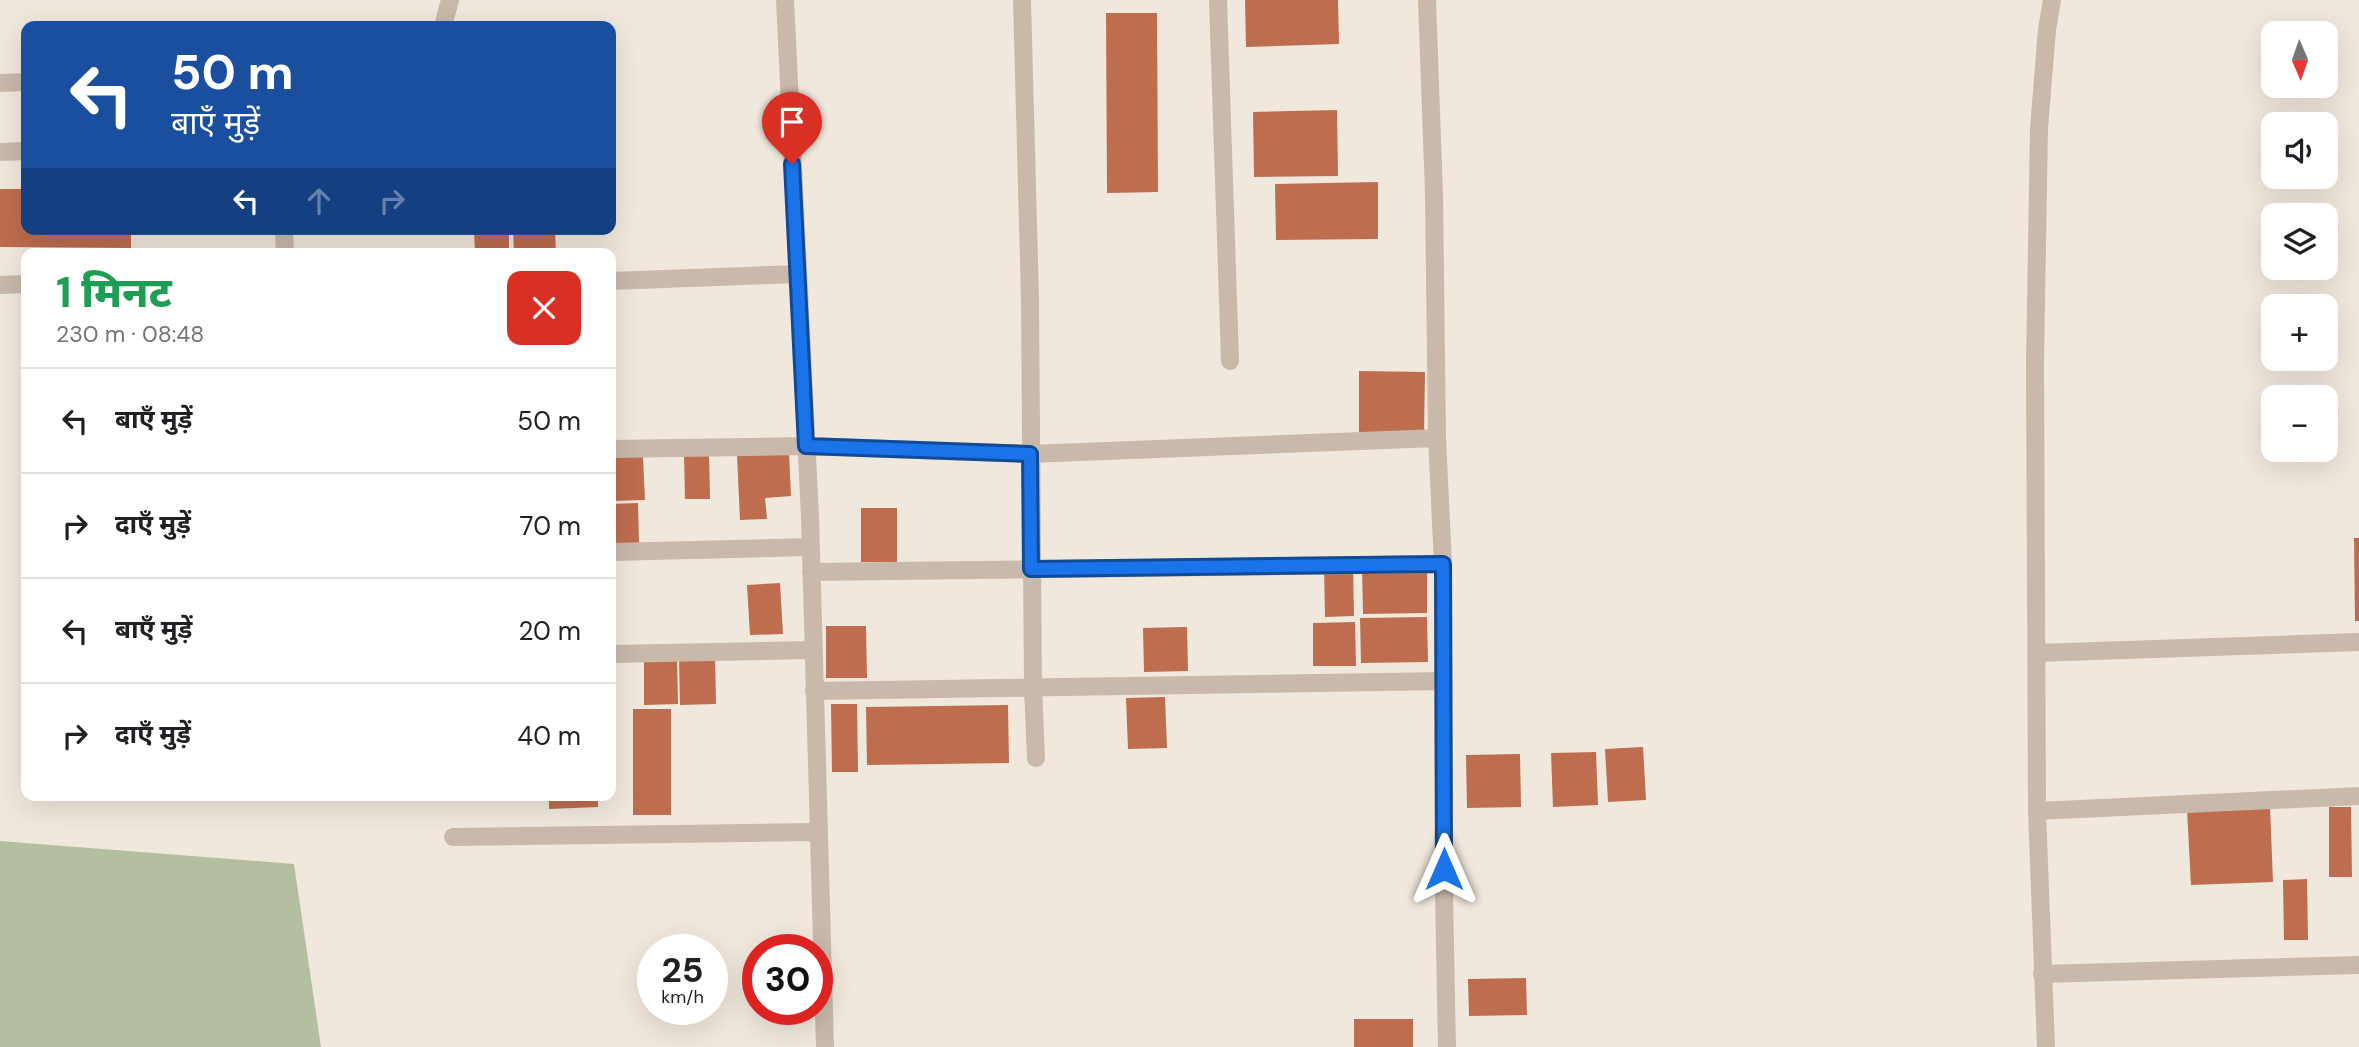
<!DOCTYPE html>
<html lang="hi">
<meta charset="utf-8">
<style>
:root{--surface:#fff;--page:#f2f2f2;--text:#202124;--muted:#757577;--line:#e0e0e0}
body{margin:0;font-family:"DM Sans","Noto Sans Devanagari",sans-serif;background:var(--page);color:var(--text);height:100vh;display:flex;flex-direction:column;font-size:26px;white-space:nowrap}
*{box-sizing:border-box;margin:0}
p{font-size:23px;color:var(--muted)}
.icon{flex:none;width:38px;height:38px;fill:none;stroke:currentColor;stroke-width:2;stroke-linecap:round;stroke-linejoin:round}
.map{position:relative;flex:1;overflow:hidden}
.sheet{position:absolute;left:21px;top:248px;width:595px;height:553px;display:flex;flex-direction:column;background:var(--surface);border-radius:14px;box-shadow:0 7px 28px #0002}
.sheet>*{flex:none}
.guide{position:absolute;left:21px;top:21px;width:595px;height:214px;border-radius:14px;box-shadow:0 7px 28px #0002;background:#1a4fa0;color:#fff;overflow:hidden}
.needle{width:46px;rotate:178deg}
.controls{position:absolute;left:2261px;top:21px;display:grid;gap:14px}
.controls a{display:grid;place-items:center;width:77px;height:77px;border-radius:14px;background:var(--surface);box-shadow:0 7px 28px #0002;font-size:35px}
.speed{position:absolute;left:637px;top:934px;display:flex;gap:14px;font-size:35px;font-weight:700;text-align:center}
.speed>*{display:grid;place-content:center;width:91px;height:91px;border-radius:50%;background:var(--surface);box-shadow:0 7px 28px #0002;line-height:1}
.speed small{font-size:18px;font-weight:400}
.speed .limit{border:10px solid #d22;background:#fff;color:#111}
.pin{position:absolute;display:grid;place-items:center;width:60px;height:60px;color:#fff;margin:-72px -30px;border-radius:50% 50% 50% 0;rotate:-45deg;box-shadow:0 0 7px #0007}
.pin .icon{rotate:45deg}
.me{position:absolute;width:77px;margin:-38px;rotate:0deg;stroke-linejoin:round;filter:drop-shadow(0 0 5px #0008)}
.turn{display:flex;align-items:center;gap:24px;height:147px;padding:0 35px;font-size:32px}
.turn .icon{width:91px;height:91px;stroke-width:2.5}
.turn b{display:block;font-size:49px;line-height:60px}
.lanes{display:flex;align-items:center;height:66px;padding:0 35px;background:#0003;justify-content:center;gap:35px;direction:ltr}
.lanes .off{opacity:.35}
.round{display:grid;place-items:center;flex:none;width:74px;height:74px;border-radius:14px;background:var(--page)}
.summary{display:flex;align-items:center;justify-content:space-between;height:119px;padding:0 35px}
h1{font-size:42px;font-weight:800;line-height:52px;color:#1e9e55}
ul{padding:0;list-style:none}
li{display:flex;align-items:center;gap:21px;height:105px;padding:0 35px;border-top:2px solid var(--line)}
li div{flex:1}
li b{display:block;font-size:26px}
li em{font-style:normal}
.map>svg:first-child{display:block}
</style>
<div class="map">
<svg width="2359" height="1047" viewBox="0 0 2359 1047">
<rect width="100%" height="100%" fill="#f1e8dd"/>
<!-- green -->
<path fill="#b3bf9e" d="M0 841 294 864 321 1047H0Z"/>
<!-- building -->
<path fill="#be6d4e" d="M1245 0H1338L1339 44 1246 47Z
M1106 13H1157L1158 192 1107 193Z
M1337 110 1338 176 1254 177 1253 112Z
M1378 182V239L1276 240 1275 184Z
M0 189H26V229H131V248L0 247Z
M474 229H509V254H475Z
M513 229H555L556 254H514Z
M1359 371 1425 372 1424 436H1359Z
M789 453 791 496 765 498 767 519 740 520 737 455Z
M709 454 710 499H685L684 455Z
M611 456 643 457 645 500 611 501Z
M638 503 639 544 611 545V504Z
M861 508H897V562H861Z
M2354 538H2359V621H2355Z
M1427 564V613L1363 614 1362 565Z
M1353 566 1354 616 1325 617 1324 567Z
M780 583 783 634 750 635 747 585Z
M1427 617 1428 662 1361 663 1360 618Z
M1355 622 1356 666H1313V623Z
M826 626H866L867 678H826Z
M1187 627 1188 671 1144 672 1143 628Z
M715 656 716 704 680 705 679 657Z
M677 657 678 704 644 705V658Z
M1165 697 1167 748 1128 749 1126 698Z
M831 704H857L858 772H832Z
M1008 705 1009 763 867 765 866 707Z
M633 709H671V815H633Z
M1643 747 1646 800 1608 802 1605 749Z
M1596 752 1598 805 1553 807 1551 753Z
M1520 754 1521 807 1467 808 1466 755Z
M549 796H598V807L549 809Z
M2270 806 2273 882 2191 885 2187 810Z
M2329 807H2351L2352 877H2329Z
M2307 879 2308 940H2284L2283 880Z
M1526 978 1527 1015 1469 1016 1468 979Z
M1354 1019H1413V1047H1354Z"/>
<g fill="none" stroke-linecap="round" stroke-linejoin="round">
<!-- lane -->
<path stroke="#c8b9aa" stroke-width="18" d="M0 152 26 151
M284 229 285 254
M0 285 26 284"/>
<!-- street -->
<path stroke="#c8b9aa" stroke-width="18" d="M785 0 810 517 825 1047
M1022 0 1030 299 1033 688 1036 758
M1218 0 1230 361
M1427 0 1434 194 1437 438 1443 564 1444 896 1447 1047
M443 26 450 0
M0 83 26 82
M611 281 797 274
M611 449 806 446 1030 454 1437 438
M611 552 810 547
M811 572 1443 564
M2036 653 2359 642
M611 654 813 650
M814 691 1444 681
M2037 811 2359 796
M453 837 819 832
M2042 974 2359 965
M2046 1047 2037 811 2035 363 2039 128 2047 30 2052 0"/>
</g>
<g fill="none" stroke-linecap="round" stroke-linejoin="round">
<defs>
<path id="route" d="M792 164 806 446 1030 454 1031 569 1443 564 1444 869"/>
</defs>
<!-- route casing -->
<use href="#route" stroke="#114b97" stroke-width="18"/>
<!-- route -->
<use href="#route" stroke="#1a73e8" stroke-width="12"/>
</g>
</svg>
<div class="controls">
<a><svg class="needle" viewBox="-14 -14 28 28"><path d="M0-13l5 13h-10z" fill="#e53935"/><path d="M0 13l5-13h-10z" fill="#757577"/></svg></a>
<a><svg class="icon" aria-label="sound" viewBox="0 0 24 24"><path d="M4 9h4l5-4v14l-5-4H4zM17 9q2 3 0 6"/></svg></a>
<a><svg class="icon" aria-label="layers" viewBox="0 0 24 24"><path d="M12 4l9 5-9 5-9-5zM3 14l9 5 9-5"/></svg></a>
<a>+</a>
<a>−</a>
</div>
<div class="speed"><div>25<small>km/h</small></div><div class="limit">30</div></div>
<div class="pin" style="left:792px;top:164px;background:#d93025"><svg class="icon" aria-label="arrive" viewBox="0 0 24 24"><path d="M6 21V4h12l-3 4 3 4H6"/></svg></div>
<svg class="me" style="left:1444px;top:869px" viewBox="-20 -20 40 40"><path d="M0-17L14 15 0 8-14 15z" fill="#1a73e8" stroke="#fff" stroke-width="4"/></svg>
<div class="guide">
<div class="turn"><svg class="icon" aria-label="left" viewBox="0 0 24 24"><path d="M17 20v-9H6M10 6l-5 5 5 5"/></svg><div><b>50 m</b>बाएँ मुड़ें</div></div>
<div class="lanes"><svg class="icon" aria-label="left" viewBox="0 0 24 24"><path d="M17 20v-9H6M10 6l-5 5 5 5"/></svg><svg class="icon off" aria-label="ahead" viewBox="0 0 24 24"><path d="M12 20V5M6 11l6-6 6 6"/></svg><svg class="icon off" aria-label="right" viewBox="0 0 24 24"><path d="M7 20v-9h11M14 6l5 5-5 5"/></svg></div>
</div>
<section class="sheet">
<div class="summary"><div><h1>1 मिनट</h1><p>230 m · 08:48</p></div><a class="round" style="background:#d93025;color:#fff"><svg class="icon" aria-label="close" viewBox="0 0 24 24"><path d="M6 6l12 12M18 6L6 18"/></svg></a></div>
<ul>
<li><svg class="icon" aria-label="left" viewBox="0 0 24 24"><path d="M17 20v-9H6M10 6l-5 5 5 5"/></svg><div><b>बाएँ मुड़ें</b></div><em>50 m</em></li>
<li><svg class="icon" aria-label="right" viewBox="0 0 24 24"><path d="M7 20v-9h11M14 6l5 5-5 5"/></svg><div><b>दाएँ मुड़ें</b></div><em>70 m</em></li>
<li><svg class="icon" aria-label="left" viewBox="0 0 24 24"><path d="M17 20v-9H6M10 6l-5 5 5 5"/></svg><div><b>बाएँ मुड़ें</b></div><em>20 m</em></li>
<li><svg class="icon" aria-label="right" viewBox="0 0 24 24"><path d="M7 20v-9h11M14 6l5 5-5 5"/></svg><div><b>दाएँ मुड़ें</b></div><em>40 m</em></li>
</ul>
</section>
</div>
